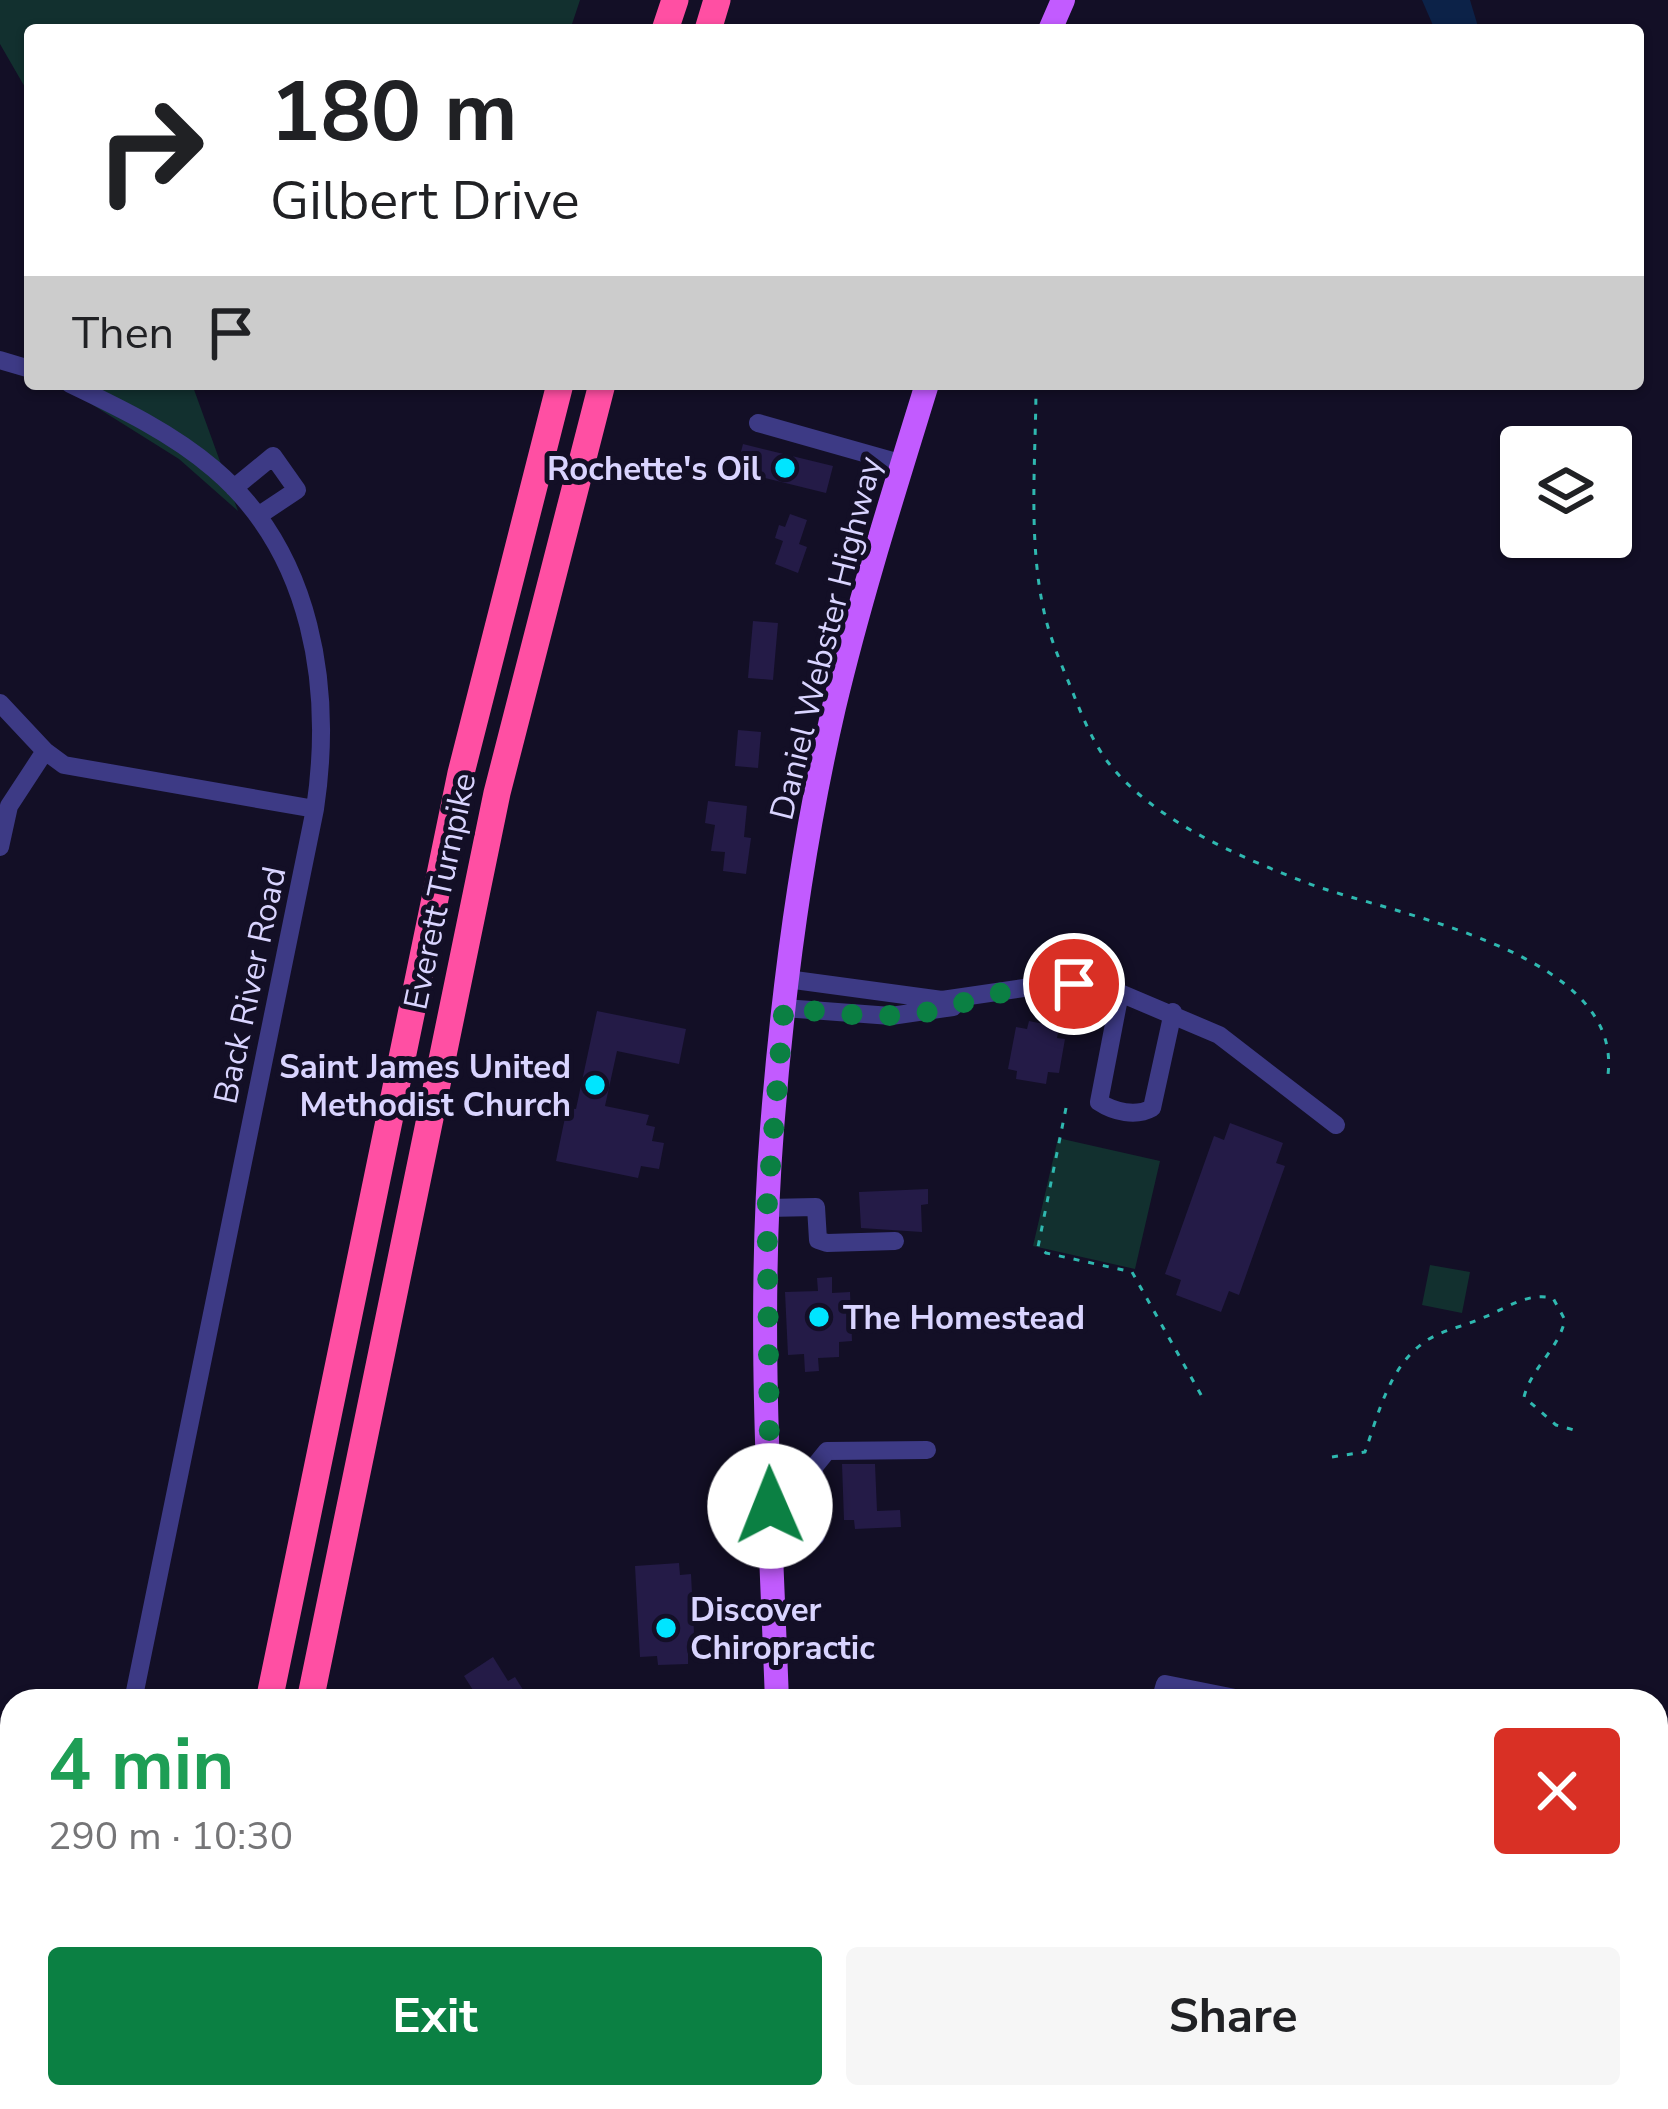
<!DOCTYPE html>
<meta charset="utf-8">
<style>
:root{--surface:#fff;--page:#f6f6f6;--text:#202124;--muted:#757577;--accent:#0b8043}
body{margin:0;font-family:"Nunito Sans",sans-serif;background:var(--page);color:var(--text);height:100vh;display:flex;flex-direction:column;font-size:45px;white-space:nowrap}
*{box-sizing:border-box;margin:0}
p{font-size:39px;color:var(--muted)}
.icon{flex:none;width:66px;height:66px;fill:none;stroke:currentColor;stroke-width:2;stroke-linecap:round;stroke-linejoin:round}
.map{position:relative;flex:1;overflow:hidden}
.sheet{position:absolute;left:0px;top:1689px;width:1668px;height:420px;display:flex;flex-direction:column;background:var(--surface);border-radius:36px 36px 0 0;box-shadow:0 3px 9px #0004}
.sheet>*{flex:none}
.guide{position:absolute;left:24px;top:24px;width:1620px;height:366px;border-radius:12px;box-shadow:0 3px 9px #0004;background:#fff;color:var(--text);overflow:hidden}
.tools{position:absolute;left:1500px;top:426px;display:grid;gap:24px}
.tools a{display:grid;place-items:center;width:132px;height:132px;border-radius:12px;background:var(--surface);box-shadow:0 3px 9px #0004;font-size:60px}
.pin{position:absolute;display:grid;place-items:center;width:102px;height:102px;color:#fff;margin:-51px;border:6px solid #fff;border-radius:50%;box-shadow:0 3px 12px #0007}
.me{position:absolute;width:132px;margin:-66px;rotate:359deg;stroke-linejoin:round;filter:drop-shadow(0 0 9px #0008)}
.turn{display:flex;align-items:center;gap:42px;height:252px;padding:0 48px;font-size:54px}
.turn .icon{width:156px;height:156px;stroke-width:2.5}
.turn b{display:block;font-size:84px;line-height:102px}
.then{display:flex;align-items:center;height:114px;padding:0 48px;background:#0003;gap:24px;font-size:45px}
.round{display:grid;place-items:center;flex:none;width:126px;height:126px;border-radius:12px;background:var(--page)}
.headline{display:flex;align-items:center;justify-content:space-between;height:204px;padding:0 48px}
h1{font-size:72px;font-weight:700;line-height:90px;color:#1e9e55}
.primary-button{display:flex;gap:24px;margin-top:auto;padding:24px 48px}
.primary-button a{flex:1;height:138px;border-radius:12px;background:var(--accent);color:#fff;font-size:48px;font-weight:700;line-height:138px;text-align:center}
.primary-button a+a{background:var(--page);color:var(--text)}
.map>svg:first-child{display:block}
</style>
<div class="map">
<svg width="1668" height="2109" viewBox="0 0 1668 2109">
<rect width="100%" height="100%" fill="#130f26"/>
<!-- green -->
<path fill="#12302f" d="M0 0H580L570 30H30V96L0 44Z
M192 384 238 511 179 459 61 385Z
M1058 1138 1160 1161 1135 1269 1033 1246Z
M1430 1265 1470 1272 1462 1313 1422 1305Z
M250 2097H309L308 2109H248Z"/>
<!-- water -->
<path fill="#0c2248" d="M1422 0H1470L1479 30H1435Z"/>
<!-- building -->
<path fill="#241b47" d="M743 444 833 466 826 493 736 471Z
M790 514 807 520 799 544 807 547 798 573 775 564 783 541 775 538 779 525 785 527Z
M753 621 778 623 773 680 748 678Z
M738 730 761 732 758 768 735 766Z
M708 801 747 806 744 837 751 838 746 874 723 871 725 852 711 851 715 825 705 823Z
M597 1011 686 1029 679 1064 617 1051 605 1106 649 1115 646 1125 655 1127 652 1141 664 1143 659 1169 641 1166 638 1178 556 1161 567 1108 576 1109Z
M1029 1021 1059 1027 1057 1038 1065 1039 1059 1073 1048 1072 1046 1084 1016 1079 1017 1071 1008 1069 1016 1027 1027 1029Z
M1230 1123 1283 1143 1276 1163 1285 1166 1239 1295 1229 1291 1221 1312 1176 1295 1181 1280 1165 1274 1214 1136 1224 1140Z
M928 1189V1204L921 1205 922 1232 861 1228 859 1192Z
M832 1277V1293L850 1292 852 1341 839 1342V1357L818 1358 819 1371 805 1372 804 1354 788 1355 785 1292 818 1291 817 1278Z
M842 1464H875L877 1511 900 1510 901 1527 855 1529 854 1520H844Z
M679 1563 680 1575 691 1574 695 1653 688 1654V1664L658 1665 657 1656 640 1657 635 1566Z
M493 1657 508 1681 515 1677 530 1701H480L464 1676Z"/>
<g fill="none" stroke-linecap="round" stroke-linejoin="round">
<!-- path -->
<path stroke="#2fb8b0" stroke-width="3" stroke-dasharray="6 9" stroke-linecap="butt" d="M1036 384C1036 460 1027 545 1046 620 1052 643 1062 666 1071 688 1081 713 1091 739 1107 761 1153 821 1238 856 1307 883 1392 915 1631 952 1607 1081
M1066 1108 1038 1247 1046 1253 1132 1272 1205 1402
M1332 1457 1365 1452C1379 1412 1390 1363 1429 1339 1446 1329 1465 1326 1482 1318 1506 1309 1526 1292 1553 1298L1565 1320C1558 1350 1531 1368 1524 1397L1556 1425 1574 1430 1579 1426"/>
<!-- minor -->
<path stroke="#3d3a85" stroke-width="18" d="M0 360 30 369
M70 384C120 408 172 433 214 469 313 553 333 688 315 809L133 1701
M758 423 903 464
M234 488 273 456 297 490 258 516
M0 703 45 751 64 765 315 809
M0 847 9 806 45 751
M787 979 942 1000 1051 984 1120 993 1219 1035 1336 1125
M1120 993 1099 1102C1114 1112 1136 1117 1152 1108L1173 1012
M784 1008 891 1016 953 1007
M767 1208 816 1207 818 1240 827 1243 895 1241
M814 1467 827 1451 927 1450
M770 1468 814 1467 816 1536
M1160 1701 1165 1684 1250 1701
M1656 1809 1668 1812
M0 1832 12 1844
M0 2050 12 2027
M1656 2083 1668 2087
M1118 2097 1119 2109
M1643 2109 1645 2097"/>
<!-- major -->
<path stroke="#c25bff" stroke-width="24" d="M1050 30 1063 0
M777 1701C770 1512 757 1318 772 1129 783 987 802 845 834 707 860 598 894 491 927 384
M783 2097 784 2109"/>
<!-- highway -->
<path stroke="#ff4fa3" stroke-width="27" d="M665 30 675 0
M708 30 717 0
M269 1701 461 773 560 384
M310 1701 497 793 602 384
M188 2109 190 2097
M227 2109 229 2097"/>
</g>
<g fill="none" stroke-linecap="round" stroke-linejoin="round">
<!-- route -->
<path stroke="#0b8043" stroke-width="21" stroke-dasharray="0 37.8" d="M770 1506 767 1208 784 1008 868 1016 916 1015 1012 990 1074 984"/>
</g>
<!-- markers -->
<g fill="#00e5ff" stroke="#130f26" stroke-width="4.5">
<circle cx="785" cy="468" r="12"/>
<circle cx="595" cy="1085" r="12"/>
<circle cx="819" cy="1317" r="12"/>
<circle cx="666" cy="1628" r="12"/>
</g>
<g text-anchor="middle" stroke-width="10" stroke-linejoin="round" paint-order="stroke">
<!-- poi labels -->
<g font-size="33" font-weight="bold" fill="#d9d4ff" stroke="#130f26" text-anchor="end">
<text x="761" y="480">Rochette's Oil</text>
<text x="571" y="1078">Saint James United<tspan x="571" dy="38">Methodist Church</tspan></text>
<text x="843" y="1329" text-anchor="start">The Homestead</text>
<text x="690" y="1621" text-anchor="start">Discover<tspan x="690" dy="38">Chiropractic</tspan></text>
</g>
<!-- street labels -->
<g font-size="33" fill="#d9d4ff" stroke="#130f26">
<text transform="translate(825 638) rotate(-76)" y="12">Daniel Webster Highway</text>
<text transform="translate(439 891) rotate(-78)" y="12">Everett Turnpike</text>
<text transform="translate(249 985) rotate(-78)" y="12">Back River Road</text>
</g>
</g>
</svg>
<div class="tools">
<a><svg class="icon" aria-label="layers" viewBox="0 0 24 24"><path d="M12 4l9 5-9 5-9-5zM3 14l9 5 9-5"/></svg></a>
</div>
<div class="pin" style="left:1074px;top:984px;background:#d93025"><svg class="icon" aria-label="arrive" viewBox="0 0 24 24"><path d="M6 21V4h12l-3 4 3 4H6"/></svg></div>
<svg class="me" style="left:770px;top:1506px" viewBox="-20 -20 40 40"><circle r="19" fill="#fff"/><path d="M0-13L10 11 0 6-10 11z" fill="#0b8043"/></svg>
<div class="guide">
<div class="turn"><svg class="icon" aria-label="right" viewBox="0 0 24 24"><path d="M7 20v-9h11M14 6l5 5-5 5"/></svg><div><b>180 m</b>Gilbert Drive</div></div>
<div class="then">Then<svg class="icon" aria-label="arrive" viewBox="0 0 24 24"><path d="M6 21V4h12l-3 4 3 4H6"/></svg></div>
</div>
<section class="sheet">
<div class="headline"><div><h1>4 min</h1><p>290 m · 10:30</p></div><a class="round" style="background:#d93025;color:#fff"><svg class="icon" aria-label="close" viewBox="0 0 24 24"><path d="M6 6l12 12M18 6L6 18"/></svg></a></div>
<div class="primary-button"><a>Exit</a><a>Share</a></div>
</section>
</div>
